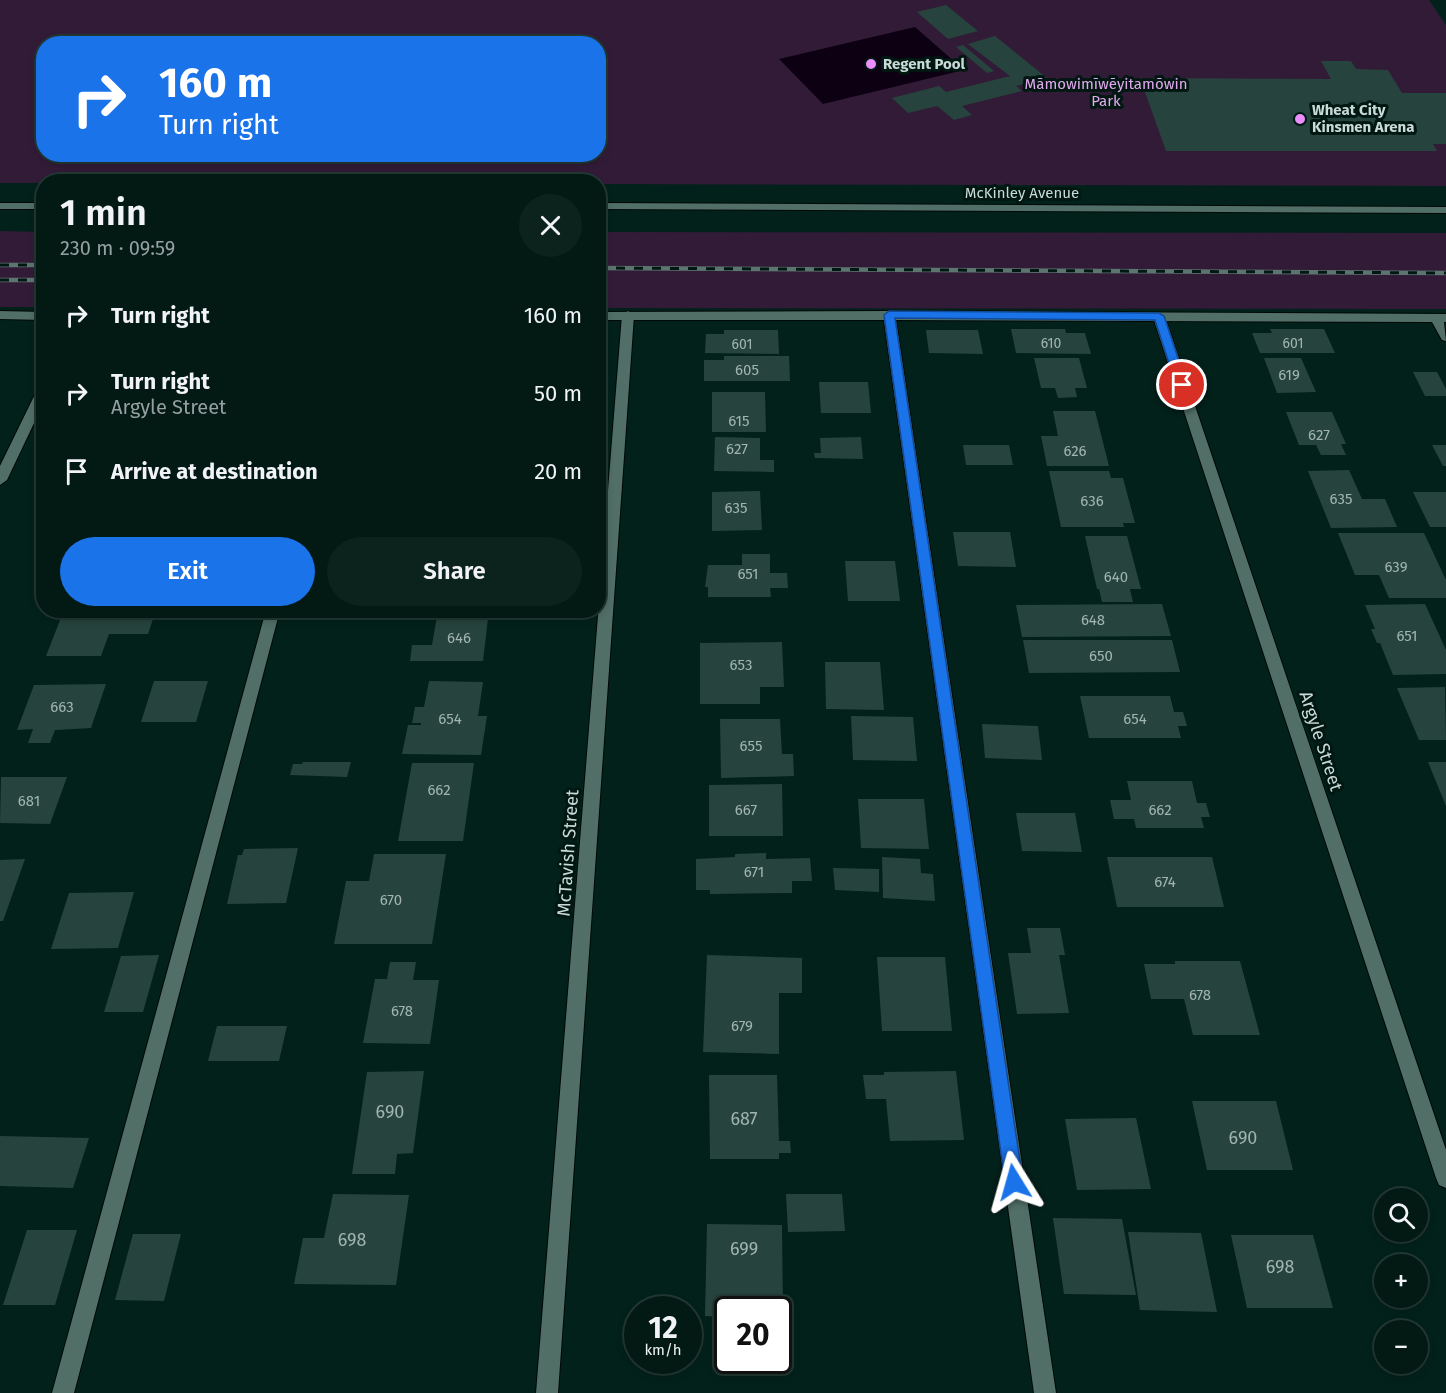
<!DOCTYPE html>
<meta charset="utf-8">
<style>
:root{--surface:#021914;--page:#0c221d;--text:#f1f3f6;--muted:#96a0a0;--line:#233834;--accent:#1a73e8}
body{margin:0;font-family:"Fira Sans",sans-serif;background:var(--page);color:var(--text);height:100vh;display:flex;flex-direction:column;font-size:22px;white-space:nowrap}
*{box-sizing:border-box;margin:0}
p{font-size:20px;color:var(--muted)}
.icon{flex:none;width:33px;height:33px;fill:none;stroke:currentColor;stroke-width:2;stroke-linecap:round;stroke-linejoin:round}
.map{position:relative;flex:1;overflow:hidden}
.details{position:absolute;left:36px;top:174px;width:570px;height:444px;display:flex;flex-direction:column;background:var(--surface);border-radius:24px;box-shadow:0 3px 9px #0003,0 0 0 2px var(--line)}
.details>*{flex:none}
.banner{position:absolute;left:36px;top:36px;width:570px;height:126px;border-radius:24px;box-shadow:0 3px 9px #0003,0 0 0 2px var(--line);background:#1a73e8;color:#fff;overflow:hidden}
.buttons{position:absolute;left:1374px;top:1188px;display:grid;gap:12px}
.buttons a{display:grid;place-items:center;width:54px;height:54px;border-radius:50%;background:var(--surface);box-shadow:0 3px 9px #0003,0 0 0 2px var(--line);font-size:30px}
.speed{position:absolute;left:624px;top:1296px;display:flex;gap:12px;font-size:30px;font-weight:700;text-align:center}
.speed>*{display:grid;place-content:center;width:78px;height:78px;border-radius:50%;background:var(--surface);box-shadow:0 3px 9px #0003,0 0 0 2px var(--line);line-height:1}
.speed small{font-size:15px;font-weight:400}
.speed .limit{border:3px solid #111;border-radius:9px;background:#fff;color:#111}
.pin{position:absolute;display:grid;place-items:center;width:51px;height:51px;color:#fff;margin:-26px;border:3px solid #fff;border-radius:50%;box-shadow:0 2px 6px #0007}
.me{position:absolute;width:66px;margin:-33px;rotate:352deg;stroke-linejoin:round;filter:drop-shadow(0 0 4px #0008)}
.turn{display:flex;align-items:center;gap:21px;height:126px;padding:0 24px;font-size:27px}
.turn .icon{width:78px;height:78px;stroke-width:2.5}
.turn b{display:block;font-size:42px;line-height:51px}
.round{display:grid;place-items:center;flex:none;width:63px;height:63px;border-radius:32px;background:var(--page)}
.head{display:flex;align-items:center;justify-content:space-between;height:102px;padding:0 24px}
h1{font-size:36px;font-weight:600;line-height:45px}
.primary-button{display:flex;gap:12px;margin-top:auto;padding:12px 24px}
.primary-button a{flex:1;height:69px;border-radius:36px;background:var(--accent);color:#fff;font-size:24px;font-weight:600;line-height:69px;text-align:center}
.primary-button a+a{background:var(--page);color:var(--text)}
ul{padding:0;list-style:none}
li{display:flex;align-items:center;gap:18px;height:78px;padding:0 24px}
li div{flex:1}
li b{display:block;font-size:22px}
li em{font-style:normal}
.map>svg:first-child{display:block}
</style>
<div class="map">
<svg width="1446" height="1393" viewBox="0 0 1446 1393">
<rect width="100%" height="100%" fill="#03211b"/>
<!-- green -->
<path fill="#321b37" fill-rule="evenodd" d="M0 0H1429L1446 25V186L599 184 598 182 0 183ZM44 44H598V154H44Z
M0 231 43 232V307H0Z
M599 232 1446 233V309L599 308Z"/>
<!-- water -->
<path fill="#0e0013" d="M915 27 964 70 823 104 779 59Z"/>
<!-- building -->
<path fill="#26443d" d="M946 5 978 31 948 39 917 12Z
M995 36 1047 78 1016 86 1022 91 962 106 972 115 954 120 937 106 908 113 892 98 939 86 946 92 1010 76 968 44Z
M963 45 994 71 987 73 956 47Z
M1321 61H1351L1356 69 1388 70 1402 93H1446V144H1433L1437 151H1166L1140 78 1331 79Z
M1011 329H1065L1066 333H1085L1091 354 1016 353Z
M1270 329H1324L1335 353H1260L1252 333H1272Z
M724 330H778L779 354 705 353 706 334H724Z
M926 330H978L983 354 929 353Z
M724 356H789L790 381H704V360H724Z
M1034 358H1079L1087 388H1075L1077 397 1058 398 1055 388H1041Z
M1264 358H1301L1316 392 1277 393Z
M1413 372H1437L1446 389V396H1425Z
M819 382H868L871 413H821Z
M712 392H765L766 432H712Z
M1053 411H1095L1109 466H1047L1041 436H1058Z
M1286 412H1332L1346 444H1341L1346 455H1321L1316 445H1299Z
M715 437 760 438V460H774V472L714 471Z
M861 437 863 459 815 458 814 453H821L820 438Z
M963 445H1009L1013 465H966Z
M1432 445H1446V466H1443Z
M1349 470 1362 499H1385L1397 527 1331 528 1308 471Z
M1049 471H1109L1111 478H1123L1135 523H1123L1124 527H1061Z
M760 491 762 530 712 531V492Z
M1413 492H1446V527H1430Z
M953 532H1010L1016 567 958 566Z
M1338 533H1424L1446 580V598H1389L1379 575H1355Z
M1085 536H1127L1141 589H1130L1133 602H1102L1099 589H1097Z
M742 554H770V573H787L788 588H770L771 597H708V587H705L708 565H742Z
M845 561H895L900 601H848Z
M1162 604 1171 636 1022 637 1016 605Z
M1425 604 1446 650V674L1393 675 1380 643H1377L1371 629H1375L1365 605Z
M64 610H156L148 634H109L101 656H46Z
M438 610H489L483 661H410L412 645H432Z
M1023 640H1172L1180 672 1029 673Z
M782 642 784 687H760V704H700V643Z
M825 662H880L884 710 826 709Z
M154 681H208L196 722H141Z
M429 681 483 682 478 716H487L481 755 402 754 408 725H421V723H412L415 707H424Z
M106 684 91 728 55 730 50 743H28L33 729 17 730 34 685Z
M1445 687 1446 740H1419L1397 688Z
M1080 696H1170L1174 712H1183L1187 726H1178L1181 738H1089Z
M851 716 913 717 917 761 853 760Z
M720 719H780L782 754H793L794 776 721 778Z
M982 724 1038 726 1042 760 985 758Z
M303 762H351L347 777 290 775 293 764H302Z
M1428 762H1446V806Z
M412 763H474L463 841H398Z
M1 777H67L50 824 0 823Z
M1127 781H1192L1197 803H1206L1210 817H1201L1204 828H1136L1134 819H1114L1110 800H1131Z
M782 784 783 836H709V785Z
M858 799H924L929 849 861 848Z
M1016 813H1075L1082 852 1022 851Z
M298 848 286 903 227 904 238 855H242L244 849Z
M766 853V859L810 858 812 881H792V893L710 894V890H696V859L735 857V854Z
M374 854H446L432 944H334L346 881H369Z
M882 857 920 859 921 873 933 874 935 901 883 898Z
M1107 857H1212L1224 907H1117Z
M25 859 3 921H0V860Z
M833 868 879 869V892L835 890Z
M134 892 118 948 51 949 69 893Z
M1027 928H1060L1065 955H1059L1069 1013 1017 1014 1008 953H1031Z
M159 955 143 1012H104L121 956Z
M707 955 802 958V993H779V1054L703 1052Z
M877 957H945L952 1031H882Z
M1175 961H1240L1260 1035H1193L1184 999H1151L1144 964H1175Z
M390 962H416L413 980H439L430 1044 363 1043 375 979H387Z
M217 1026H287L279 1061H208Z
M424 1071 413 1153 397 1154 395 1174H352L367 1072Z
M956 1071 964 1140 890 1141 886 1099H866L863 1075H884V1072Z
M709 1075H777L779 1141H790L791 1153H779V1159H710Z
M1192 1101H1276L1293 1170H1207Z
M1136 1118 1151 1189 1077 1190 1065 1119Z
M0 1136 89 1138 73 1188 0 1186Z
M333 1194 409 1195 396 1285 294 1284 303 1238H324Z
M786 1194H842L845 1231 788 1232Z
M1053 1218 1122 1219 1136 1295 1064 1294Z
M707 1224 782 1225 783 1317H778V1310H728V1317L705 1316Z
M27 1230H77L55 1305H3Z
M1128 1232 1201 1233 1217 1312 1140 1310Z
M133 1234H181L164 1301 115 1300Z
M1231 1235H1313L1333 1308H1247Z"/>
<g fill="none" stroke-linecap="round" stroke-linejoin="round">
<defs>
<path id="lane" d="M0 311 44 312V320L0 319Z
M889 311 1446 314V322H1444L1446 341 1442 340 1432 322 896 320 1056 1393H1034L884 320H598V312Z
M266 610H280L74 1393H52Z"/>
<path id="street" d="M0 203H44V209H0Z
M598 203 1446 207V213L598 209Z
M628 311 634 315 558 1393H536L622 315Z
M1159 313 1165 317 1446 1150V1188L1439 1185 1436 1178 1153 317Z
M44 384V402L7 480 0 485V466L38 388Z"/>
</defs>
<!-- lane casing -->
<use href="#lane" stroke="#000906" stroke-width="2"/>
<!-- street casing -->
<use href="#street" stroke="#000906" stroke-width="2"/>
<!-- lane -->
<use href="#lane" fill="#516f67" fill-rule="evenodd"/>
<!-- street -->
<use href="#street" fill="#516f67" fill-rule="evenodd"/>
<defs>
<path id="rail" d="M0 265H44
M598 268 1446 273
M0 280H44"/>
</defs>
<!-- rail casing -->
<use href="#rail" stroke="#5d7570" stroke-width="4.5"/>
<!-- rail -->
<use href="#rail" stroke="#001712" stroke-width="3" stroke-dasharray="9" stroke-linecap="butt"/>
</g>
<!-- route -->
<path fill="#1a73e8" stroke="#114b97" stroke-width="1.5" d="M889 311 1159 313 1164 316 1187 385 1182 388 1176 385 1155 320 895 318 1023 1182 1020 1188 1014 1191 1008 1188 1005 1182 884 315Z"/>
<!-- markers -->
<g fill="#eb8dfc" stroke="#001712" stroke-width="2">
<circle cx="871" cy="64" r="6"/>
<circle cx="1300" cy="119" r="6"/>
</g>
<g text-anchor="middle" stroke-width="6" stroke-linejoin="round" paint-order="stroke">
<!-- far-number labels -->
<g font-size="14" fill="#a1b4b0">
<text x="1051" y="348">610</text>
<text x="1293" y="348">601</text>
<text x="742" y="349">601</text>
</g>
<!-- far-poi labels -->
<g font-size="15" font-weight="bold" fill="#cadad6" stroke="#001712" text-anchor="start">
<text x="883" y="69">Regent Pool</text>
<text x="1312" y="115">Wheat City<tspan x="1312" dy="17">Kinsmen Arena</tspan></text>
</g>
<!-- far-park labels -->
<g font-size="15" fill="#e3a8ee" stroke="#001712">
<text x="1106" y="89">Māmowimīwēyitamōwin<tspan x="1106" dy="17">Park</tspan></text>
</g>
<!-- far-street labels -->
<g font-size="15" fill="#cadad6" stroke="#001712">
<text x="1022" y="198">McKinley Avenue</text>
</g>
<!-- number labels -->
<g font-size="15" fill="#a1b4b0">
<text x="747" y="375">605</text>
<text x="1289" y="380">619</text>
<text x="739" y="426">615</text>
<text x="1319" y="440">627</text>
<text x="737" y="454">627</text>
<text x="1075" y="456">626</text>
<text x="1341" y="504">635</text>
<text x="1092" y="506">636</text>
<text x="736" y="513">635</text>
<text x="1396" y="572">639</text>
<text x="748" y="579">651</text>
<text x="1116" y="582">640</text>
<text x="1093" y="625">648</text>
<text x="1407" y="641">651</text>
<text x="459" y="643">646</text>
<text x="1101" y="661">650</text>
<text x="741" y="670">653</text>
<text x="62" y="712">663</text>
<text x="450" y="724">654</text>
<text x="1135" y="724">654</text>
<text x="751" y="751">655</text>
<text x="439" y="795">662</text>
<text x="29" y="806">681</text>
<text x="746" y="815">667</text>
<text x="1160" y="815">662</text>
<text x="754" y="877">671</text>
<text x="1165" y="887">674</text>
<text x="391" y="905">670</text>
<text x="1200" y="1000">678</text>
<text x="402" y="1016">678</text>
<text x="742" y="1031">679</text>
</g>
<!-- street labels -->
<g font-size="18" fill="#cadad6" stroke="#001712">
<text transform="translate(1321 741) rotate(72)" y="6">Argyle Street</text>
<text transform="translate(568 853) rotate(-86)" y="6">McTavish Street</text>
</g>
<!-- near-number labels -->
<g font-size="18" fill="#a1b4b0">
<text x="390" y="1118">690</text>
<text x="744" y="1125">687</text>
<text x="1243" y="1144">690</text>
<text x="352" y="1246">698</text>
<text x="744" y="1255">699</text>
<text x="1280" y="1273">698</text>
</g>
</g>
</svg>
<div class="buttons">
<a><svg class="icon" aria-label="search" viewBox="0 0 24 24"><circle cx="10" cy="10" r="6"/><path d="M15 15l6 6"/></svg></a>
<a>+</a>
<a>−</a>
</div>
<div class="speed"><div>12<small>km/h</small></div><div class="limit">20</div></div>
<div class="pin" style="left:1182px;top:385px;background:#d93025"><svg class="icon" aria-label="arrive" viewBox="0 0 24 24"><path d="M6 21V4h12l-3 4 3 4H6"/></svg></div>
<svg class="me" style="left:1014px;top:1182px" viewBox="-20 -20 40 40"><path d="M0-17L14 15 0 8-14 15z" fill="#1a73e8" stroke="#fff" stroke-width="4"/></svg>
<div class="banner">
<div class="turn"><svg class="icon" aria-label="right" viewBox="0 0 24 24"><path d="M7 20v-9h11M14 6l5 5-5 5"/></svg><div><b>160 m</b>Turn right</div></div>
</div>
<section class="details">
<div class="head"><div><h1>1 min</h1><p>230 m · 09:59</p></div><a class="round"><svg class="icon" aria-label="close" viewBox="0 0 24 24"><path d="M6 6l12 12M18 6L6 18"/></svg></a></div>
<ul>
<li><svg class="icon" aria-label="right" viewBox="0 0 24 24"><path d="M7 20v-9h11M14 6l5 5-5 5"/></svg><div><b>Turn right</b></div><em>160 m</em></li>
<li><svg class="icon" aria-label="right" viewBox="0 0 24 24"><path d="M7 20v-9h11M14 6l5 5-5 5"/></svg><div><b>Turn right</b><p>Argyle Street</p></div><em>50 m</em></li>
<li><svg class="icon" aria-label="arrive" viewBox="0 0 24 24"><path d="M6 21V4h12l-3 4 3 4H6"/></svg><div><b>Arrive at destination</b></div><em>20 m</em></li>
</ul>
<div class="primary-button"><a>Exit</a><a>Share</a></div>
</section>
</div>
